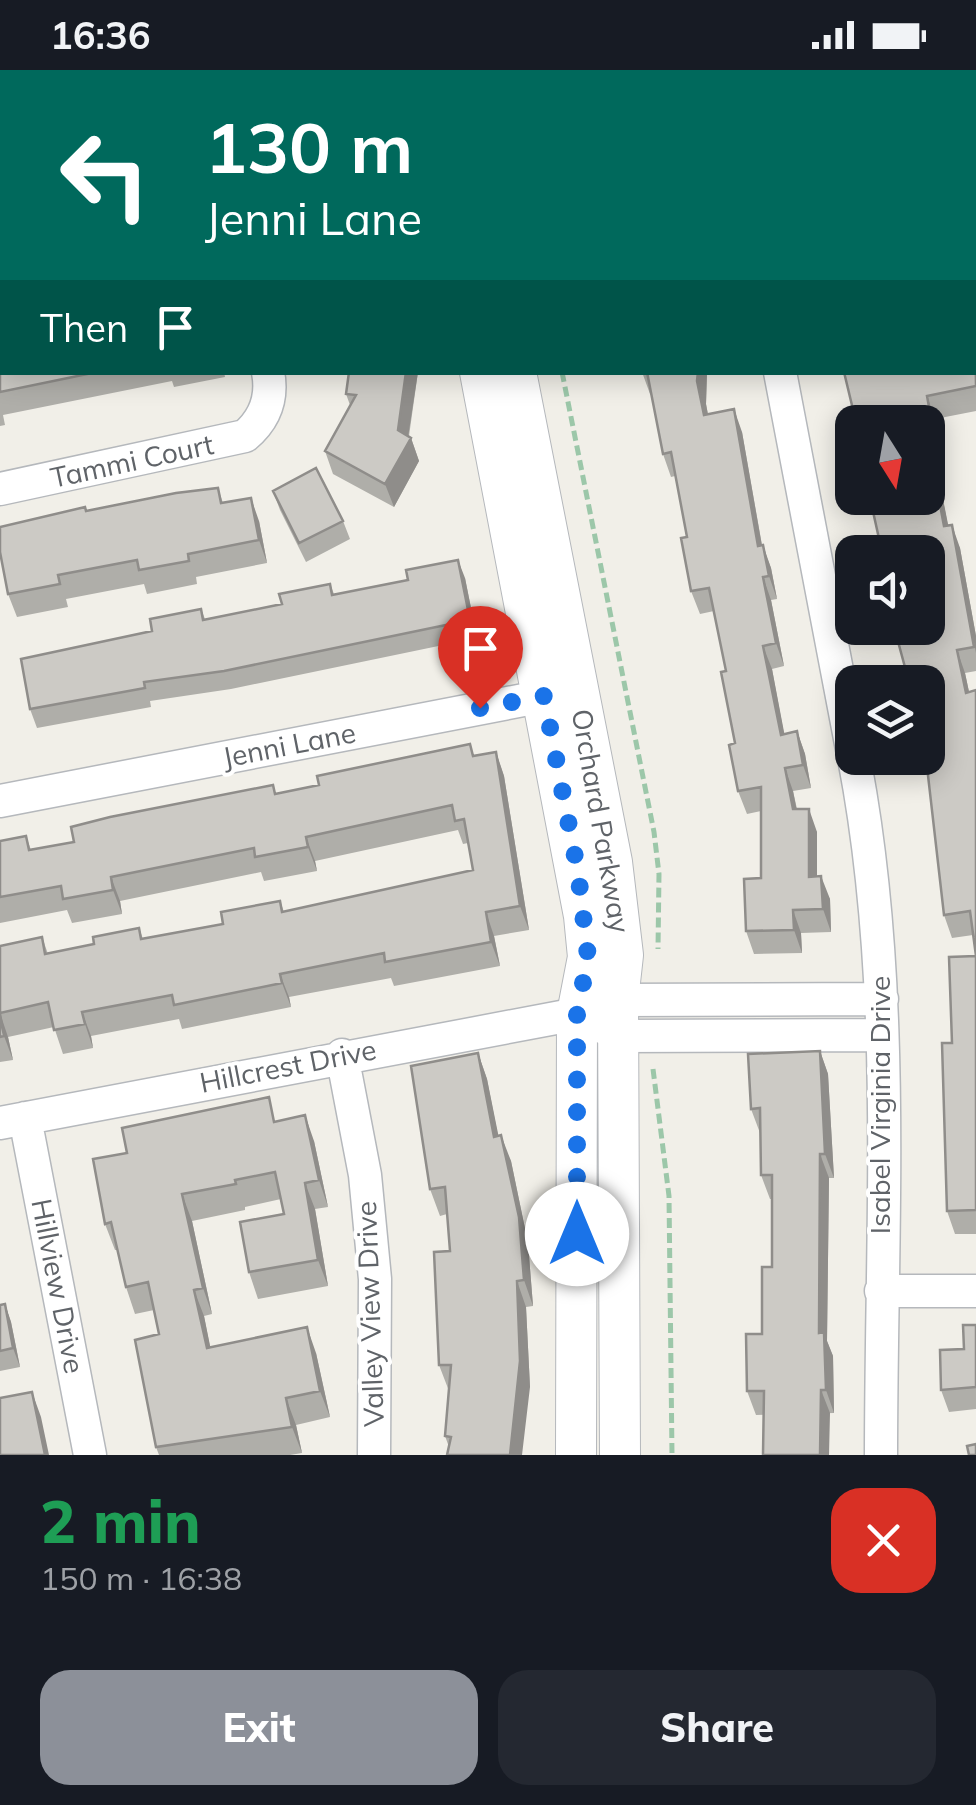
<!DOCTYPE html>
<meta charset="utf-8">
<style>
:root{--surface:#171b24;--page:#242831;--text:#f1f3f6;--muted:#9ea1a6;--accent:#8c9099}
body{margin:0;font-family:Mulish,sans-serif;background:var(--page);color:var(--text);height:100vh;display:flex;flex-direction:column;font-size:38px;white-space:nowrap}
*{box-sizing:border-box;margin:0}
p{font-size:32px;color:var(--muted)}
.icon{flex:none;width:55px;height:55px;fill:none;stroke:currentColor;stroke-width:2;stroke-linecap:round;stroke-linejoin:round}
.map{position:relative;height:1385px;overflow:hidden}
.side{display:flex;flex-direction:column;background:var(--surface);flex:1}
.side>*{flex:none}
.banner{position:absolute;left:0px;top:0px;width:978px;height:305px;box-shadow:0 5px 25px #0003;background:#00695c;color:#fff;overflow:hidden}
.needle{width:65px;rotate:169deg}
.tools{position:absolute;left:835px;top:335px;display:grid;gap:20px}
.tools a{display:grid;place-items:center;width:110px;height:110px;border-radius:20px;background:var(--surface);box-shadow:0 5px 25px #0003;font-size:50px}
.pin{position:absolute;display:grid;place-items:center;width:85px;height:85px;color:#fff;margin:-102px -42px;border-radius:50% 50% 50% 0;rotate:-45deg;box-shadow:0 0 10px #0007}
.pin .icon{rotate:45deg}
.me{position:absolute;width:110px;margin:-55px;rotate:0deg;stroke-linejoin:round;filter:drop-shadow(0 0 8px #0008)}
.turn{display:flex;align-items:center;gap:35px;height:210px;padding:0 40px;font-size:45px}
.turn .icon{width:130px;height:130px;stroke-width:2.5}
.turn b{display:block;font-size:70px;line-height:85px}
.then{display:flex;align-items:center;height:95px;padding:0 40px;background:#0003;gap:20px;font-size:38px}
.round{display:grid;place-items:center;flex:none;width:105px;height:105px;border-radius:30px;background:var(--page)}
.overview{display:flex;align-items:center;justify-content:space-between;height:170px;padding:0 40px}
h1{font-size:60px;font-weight:800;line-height:75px;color:#1e9e55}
.action{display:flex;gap:20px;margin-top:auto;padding:20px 40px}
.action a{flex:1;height:115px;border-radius:30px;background:var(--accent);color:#fff;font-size:40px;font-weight:800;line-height:115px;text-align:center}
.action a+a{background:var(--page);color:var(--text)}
.status{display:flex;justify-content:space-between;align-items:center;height:70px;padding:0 50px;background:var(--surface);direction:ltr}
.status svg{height:28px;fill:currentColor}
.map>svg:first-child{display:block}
</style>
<div class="status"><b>16:36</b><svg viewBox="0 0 49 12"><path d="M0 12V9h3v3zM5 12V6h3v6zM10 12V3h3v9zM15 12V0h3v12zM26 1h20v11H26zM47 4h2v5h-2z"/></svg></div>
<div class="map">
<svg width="976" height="1385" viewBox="0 0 976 1385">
<rect width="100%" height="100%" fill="#f1efe8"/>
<!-- green -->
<path fill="#c5e8c5" d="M569 0H976V81L975 2Z"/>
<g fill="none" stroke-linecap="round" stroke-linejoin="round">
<defs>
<path id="minor" d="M0 100H2
M975 210H976
M780 302 852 679
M0 419 245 366C265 349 273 328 268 302
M854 688C898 916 881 1153 881 1385
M0 731 565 622
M599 955 619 966 882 965
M342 985 365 1105 375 1209 374 1385
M25 1048 90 1385
M0 1053 577 944 618 930 882 929
M881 1221H976"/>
<path id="tertiary" d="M420 0V2
M455 0 456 2
M480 302 584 846 588 887 577 944 576 1385
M516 302 612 792 623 885 618 930 620 1385"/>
</defs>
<!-- minor casing -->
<use href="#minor" stroke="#b5b8bc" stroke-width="35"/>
<!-- tertiary casing -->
<use href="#tertiary" stroke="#b5b8bc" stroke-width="42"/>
<!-- path -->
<path stroke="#9cc7a9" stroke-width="5" stroke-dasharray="10 5" stroke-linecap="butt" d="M506 0V2
M562 302 654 762 659 804 658 879
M653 999 669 1126 672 1385"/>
<!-- minor -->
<use href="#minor" stroke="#fff" stroke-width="32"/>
<!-- tertiary -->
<use href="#tertiary" stroke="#fff" stroke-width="40"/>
</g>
<!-- wall -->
<path fill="#afaea9" d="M0 0H154V1L2 2V33L0 34Z
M2 151V224H0V152Z
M976 246V341L935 349 944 392 936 394 948 456 960 478 976 566V601L965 603 969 622 976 620V1164H955L947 1141 952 973 976 886 973 865 952 868 944 845 928 558V352H856Z
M0 259 2 302H224L225 307 174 317 172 311 3 345 5 355 0 356Z
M349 302H418L409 366 411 368 419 391 394 437 333 404 325 381 350 335 346 324Z
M642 302H707L706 334 708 344 742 362 762 475 771 498 777 529 771 530 784 596 772 599 784 664 797 661 805 684 811 718 793 721 797 739 817 762V806L830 829 831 862 801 863 802 883 754 884 746 861 761 808V741L747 744 738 721 735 673 726 601 714 541 700 544 691 521 687 467 675 406 671 407 663 384 651 325 650 324Z
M218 418 223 433 259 451 267 493 196 507 197 514 147 524 144 514 66 529 68 537 17 547 8 524 86 441Z
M273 421 343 451 350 469 306 492 280 440Z
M465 508 477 568 231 619 150 631 151 637 37 658 30 639 201 539 205 549 282 534 330 514 334 524Z
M496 682 504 706 529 860 494 866 500 896 394 916 391 908 289 927 291 937 182 959 179 949 91 966 93 978 63 984 54 957 8 967 13 990 0 992V876L42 867 48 884 94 874 139 858 143 869 223 854 280 831 284 842 473 800 468 773 463 774 458 760 315 791 317 801 264 811 261 802 120 831 122 844 72 853 67 840 0 853V771L26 766 31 780 74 772 276 724Z
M820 981 828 1004 834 1108H829L827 1271 833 1286 834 1343 756 1345 747 1321 762 1264 772 1197V1129H770L761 1105 760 1063 751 1039Z
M478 983 487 1009 498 1066 511 1091 528 1173 533 1236 526 1237 530 1317 449 1377 445 1366 449 1321 439 1295 450 1181 447 1144 440 1146 430 1119Z
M278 1051 314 1071 328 1137 315 1139 328 1216 258 1229 249 1202 284 1144 281 1129 245 1137V1140L192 1151 212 1244 204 1246 210 1277 316 1283 330 1347 296 1355 302 1383 290 1385H159L156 1377 159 1264 154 1240 135 1244 126 1217 117 1180H115L105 1154Z
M5 1234 11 1252 20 1297 0 1301V1235Z
M976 1255V1339L949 1342 941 1320Z"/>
<!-- shaded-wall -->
<path fill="#8f8d8a" d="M269 0H299L296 2H267Z
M406 302H418L407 374 411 368 419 391 394 437 385 414 398 360Z
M698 302H707L706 334 712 367 704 345 697 311Z
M927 326 935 349 944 392 935 370Z
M734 339 742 362 766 499 758 476Z
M928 371 936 394 953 479 944 456Z
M251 428 259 451 267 493 259 470Z
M952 455 960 478 976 566V583Z
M763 475 771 498 777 529 769 506Z
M458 490 465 508 477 568 470 550Z
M763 507 771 530 784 596 776 573Z
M763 576 772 599 789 688 781 665Z
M957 580 965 603 974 645 966 623Z
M797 661 805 684 811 718 803 695Z
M496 682 504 706 529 860 520 836Z
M785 698 793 721 801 762 793 739Z
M809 739 817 762V830L809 807Z
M306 767 315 791 317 801 308 777Z
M821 806 830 829 831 862 823 839Z
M111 807 120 831 122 844 113 820Z
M793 840 801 863 802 883 794 860Z
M486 842 494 866 500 896 491 872Z
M280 904 289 927 291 937 282 913Z
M82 942 91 966 93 978 85 954Z
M0 943 8 967 13 990 4 966Z
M820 981 828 1004 834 1108 825 1084Z
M478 983 487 1009 504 1093 494 1067Z
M305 1045 314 1071 328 1137 319 1110Z
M501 1065 511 1091 528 1173 533 1236 524 1210Z
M820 1084 829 1108 827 1271 833 1286 834 1343 826 1320 819 1263Z
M305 1113 315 1139 328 1216 318 1190Z
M182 1124 192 1151 212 1244 203 1218Z
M517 1211 526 1237 530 1317 522 1385H510Z
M194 1220 204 1246 216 1305 207 1278Z
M5 1234 11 1252 20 1297 13 1278Z
M307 1257 316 1283 330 1347 320 1321Z
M821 1320 830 1343 829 1385H820Z
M32 1322 41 1347 49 1385H45Z
M286 1328 296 1355 302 1383 292 1357Z"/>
<!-- building -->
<path fill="#cccac5" stroke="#8f8d8a" stroke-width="2.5" d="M0 0H45L33 2H2V9H0Z
M294 0H357L358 2H287Z
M2 151V199H0V152Z
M975 246 976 316 927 326 935 370 928 371 944 456 952 455 974 577 957 580 966 623 976 620V1140L947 1141 942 973H952L949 887 976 886 970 841 944 845 926 688 928 612H909L896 564 928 558V482H882L870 428H928V352H856L844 302H975Z
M0 259H2V302H97L0 322Z
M349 302H406L398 360 411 368 385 414 325 381 356 325 346 324Z
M647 302H698L697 311 704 345 734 339 758 476 763 475 769 506 763 507 776 573 763 576 781 665 797 661 803 695 785 698 793 739H809V807L821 806 823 839 793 840 794 860 746 861 744 809 761 808V717L738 721 729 675 735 673 721 602 726 601 709 518 691 521 681 468 687 467 671 382 663 384Z
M316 398 343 451 299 473 273 421Z
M218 418 221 433 251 428 259 470 188 484 189 491 139 500 137 490 58 505 60 514 8 524 0 482V457L85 437 86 441 176 423Z
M458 490 470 550 224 601 144 612 145 618 30 639 21 589 152 561 150 549 201 539 203 550 282 534 279 524 330 514 332 525 408 510 406 500Z
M470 674 473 686 496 682 520 836 486 842 491 872 385 892 384 883 280 904 282 913 174 935 172 925 82 942 85 954 54 960 48 932 0 943V876L42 867 45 884 94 874 93 867 139 858 141 869 223 854 221 842 280 831 282 842 473 800 464 749 455 751 452 735 306 767 308 777 255 787 254 778 111 807 113 820 63 829 61 816 0 827V771L26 766 29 780 74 772 71 757 110 747 273 715 275 724 319 715 317 706Z
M0 944 4 966 0 967Z
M820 981 825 1084H820L819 1263 824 1262 826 1320H821L820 1385H763L764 1321H747L746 1264H762V1197H772V1105H761L760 1038 751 1039 748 984Z
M478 983 494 1067 501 1065 519 1147 524 1210 517 1211 520 1291 510 1385H447L451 1367 445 1366 451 1295H439L434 1182 450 1181 445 1117 430 1119 411 996Z
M269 1027 274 1052 305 1045 319 1110 305 1113 318 1190 249 1202 240 1152 284 1144 275 1102 235 1110 236 1114 182 1124 203 1218 194 1220 207 1278 307 1257 320 1321 286 1328 292 1357 156 1377 135 1270 159 1264 148 1212 126 1217 111 1152 105 1154 93 1089 127 1083 122 1058Z
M5 1234 13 1278 0 1281V1235Z
M963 1255H976V1317L941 1320 940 1280 964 1279Z
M32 1322 45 1385H0V1328Z
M976 1374V1385H969L967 1376Z"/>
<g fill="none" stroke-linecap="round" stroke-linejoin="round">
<!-- route -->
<path stroke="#1a73e8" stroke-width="18" stroke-dasharray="0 32.4" d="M480 638 544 626 578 802 588 887 577 944V1164"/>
</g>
<g text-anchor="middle" stroke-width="8" stroke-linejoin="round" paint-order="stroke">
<!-- street labels -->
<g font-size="28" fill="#5f6368" stroke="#fff">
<text transform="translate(132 391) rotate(-12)" y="10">Tammi Court</text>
<text transform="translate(289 675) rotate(-11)" y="10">Jenni Lane</text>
<text transform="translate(601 751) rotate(80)" y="10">Orchard Parkway</text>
<text transform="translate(288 996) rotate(-11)" y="10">Hillcrest Drive</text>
<text transform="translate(880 1035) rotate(-90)" y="10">Isabel Virginia Drive</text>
<text transform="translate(58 1216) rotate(79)" y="10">Hillview Drive</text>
<text transform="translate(370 1244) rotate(-92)" y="10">Valley View Drive</text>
</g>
</g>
</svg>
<div class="tools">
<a><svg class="needle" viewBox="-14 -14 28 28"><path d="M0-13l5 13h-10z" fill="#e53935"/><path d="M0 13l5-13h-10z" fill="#9ea1a6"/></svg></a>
<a><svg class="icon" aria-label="sound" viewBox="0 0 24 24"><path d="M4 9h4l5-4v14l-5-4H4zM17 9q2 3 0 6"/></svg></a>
<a><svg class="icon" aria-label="layers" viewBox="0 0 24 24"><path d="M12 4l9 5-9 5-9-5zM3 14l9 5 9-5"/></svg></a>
</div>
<div class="pin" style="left:480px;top:638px;background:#d93025"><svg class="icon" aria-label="arrive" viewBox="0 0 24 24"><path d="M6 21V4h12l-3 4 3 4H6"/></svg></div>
<svg class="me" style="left:577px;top:1164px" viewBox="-20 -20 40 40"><circle r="19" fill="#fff"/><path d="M0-13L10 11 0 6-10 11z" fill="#1a73e8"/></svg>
<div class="banner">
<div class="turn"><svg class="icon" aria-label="left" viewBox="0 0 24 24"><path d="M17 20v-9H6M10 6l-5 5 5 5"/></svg><div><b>130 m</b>Jenni Lane</div></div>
<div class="then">Then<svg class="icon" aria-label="arrive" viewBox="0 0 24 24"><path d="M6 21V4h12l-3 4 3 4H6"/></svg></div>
</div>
</div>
<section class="side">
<div class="overview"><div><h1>2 min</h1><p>150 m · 16:38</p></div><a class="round" style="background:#d93025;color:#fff"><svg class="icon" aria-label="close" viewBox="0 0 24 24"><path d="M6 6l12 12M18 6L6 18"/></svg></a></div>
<div class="action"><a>Exit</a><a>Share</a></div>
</section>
